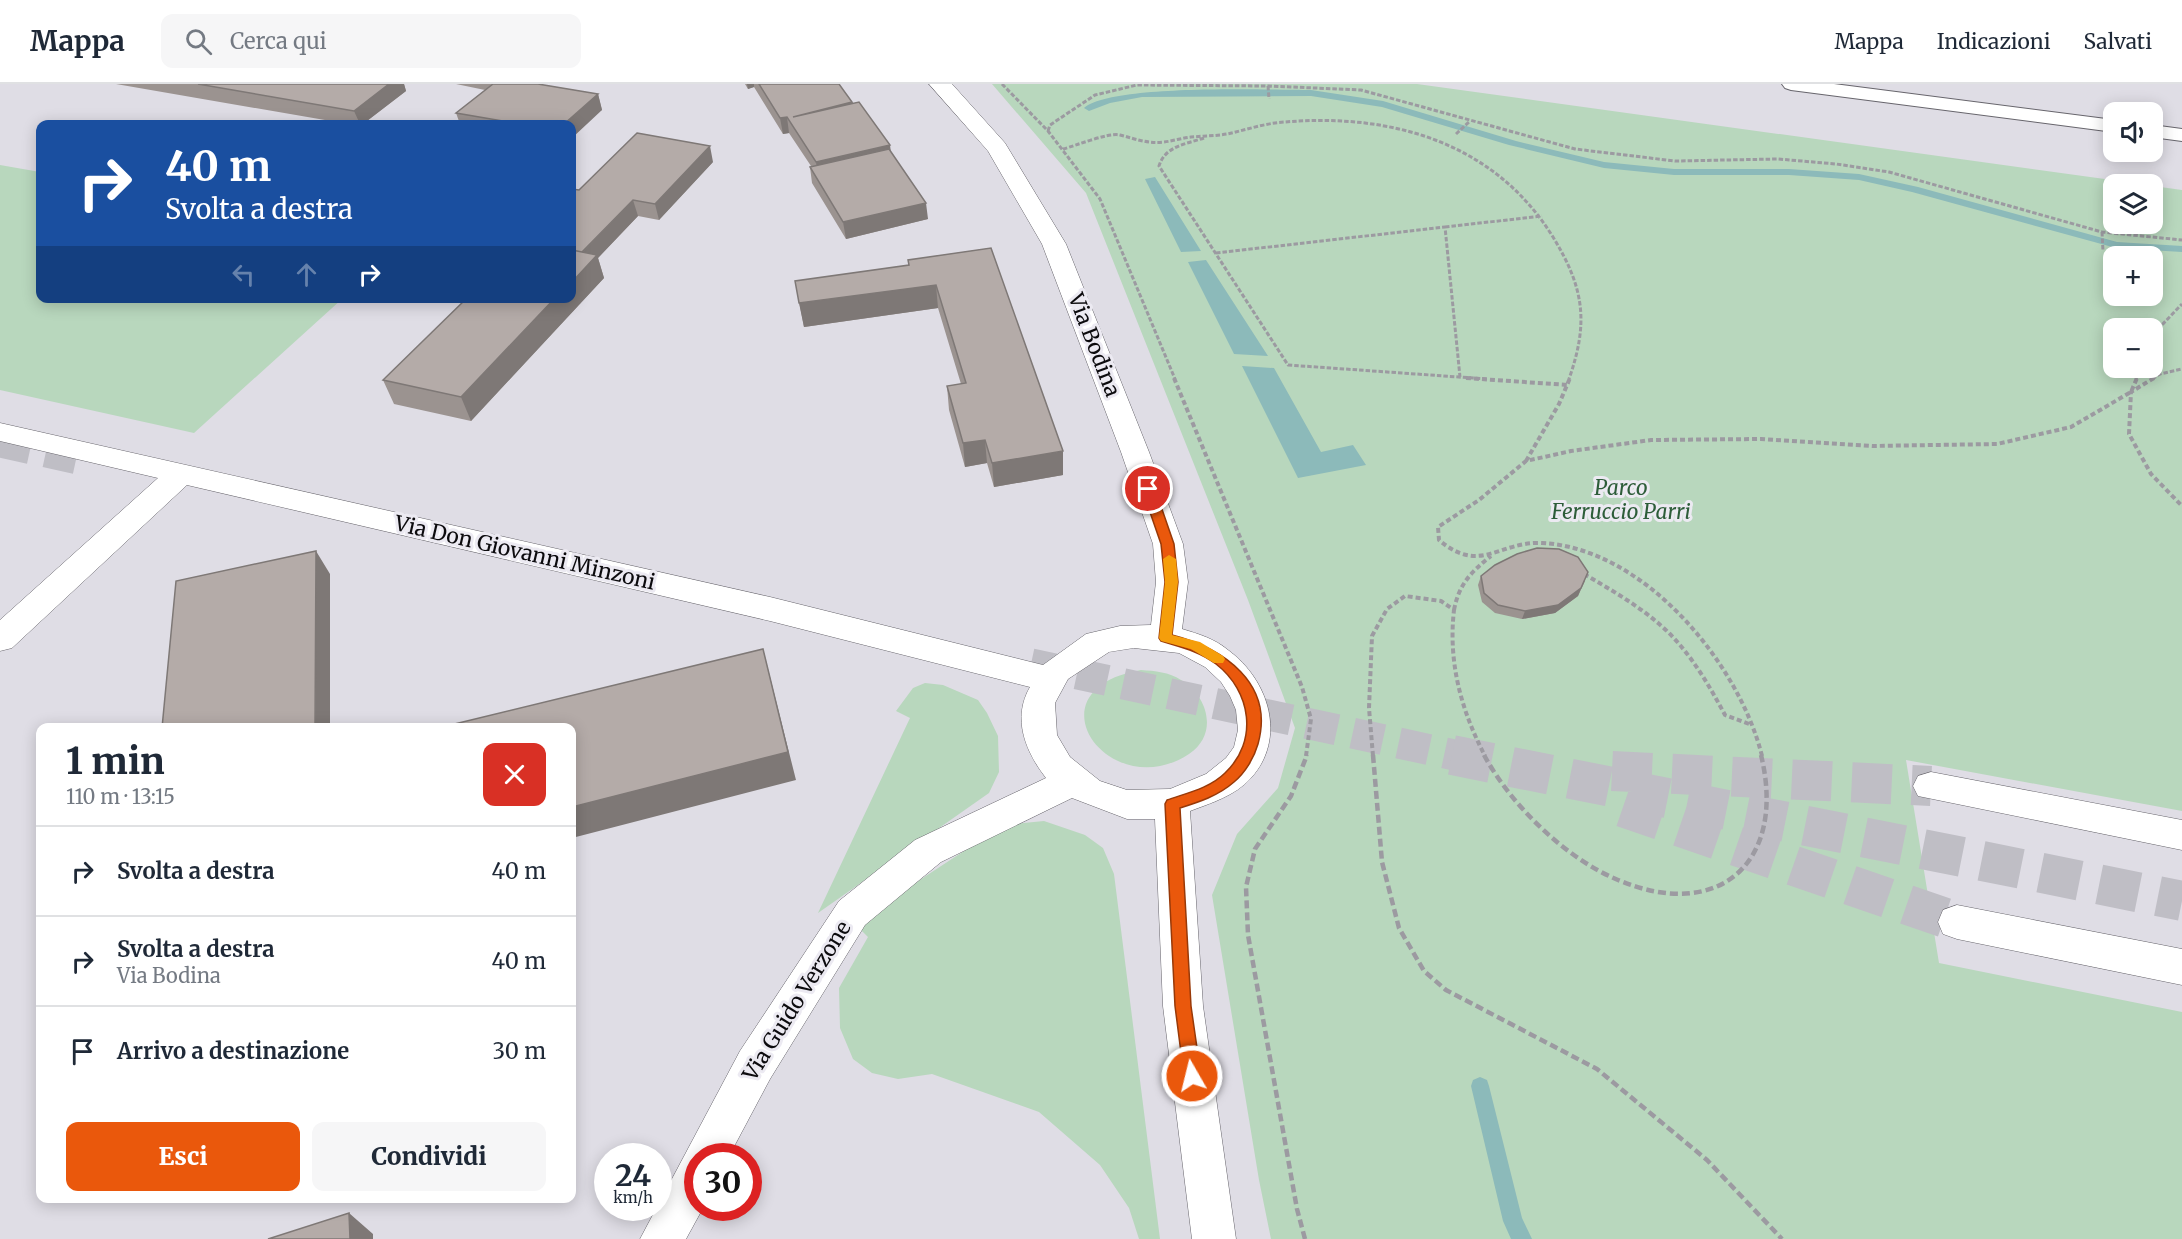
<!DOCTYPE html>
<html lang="it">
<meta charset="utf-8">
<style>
:root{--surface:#fff;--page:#f6f6f7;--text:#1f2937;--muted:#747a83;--line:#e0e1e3;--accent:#ea580c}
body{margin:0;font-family:Merriweather,serif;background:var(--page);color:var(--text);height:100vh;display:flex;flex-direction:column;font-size:22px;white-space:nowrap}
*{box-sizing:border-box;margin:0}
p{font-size:20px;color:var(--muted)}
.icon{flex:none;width:33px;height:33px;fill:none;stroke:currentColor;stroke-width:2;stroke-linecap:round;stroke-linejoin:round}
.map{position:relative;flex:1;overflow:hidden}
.sheet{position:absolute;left:36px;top:639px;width:540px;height:480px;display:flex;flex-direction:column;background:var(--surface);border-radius:12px;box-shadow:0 3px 15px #0003}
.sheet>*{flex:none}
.guide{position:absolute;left:36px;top:36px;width:540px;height:183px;border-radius:12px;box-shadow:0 3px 15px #0003;background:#1a4fa0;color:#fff;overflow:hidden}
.tools{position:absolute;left:2103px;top:18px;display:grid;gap:12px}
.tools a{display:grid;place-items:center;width:60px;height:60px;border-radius:12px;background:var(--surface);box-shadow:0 3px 15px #0003;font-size:30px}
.speed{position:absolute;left:594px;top:1059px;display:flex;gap:12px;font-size:30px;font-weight:700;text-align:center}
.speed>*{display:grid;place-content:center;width:78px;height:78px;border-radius:50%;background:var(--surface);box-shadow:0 3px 15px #0003;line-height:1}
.speed small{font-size:15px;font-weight:400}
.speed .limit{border:9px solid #d22;background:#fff;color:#111}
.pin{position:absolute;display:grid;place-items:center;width:51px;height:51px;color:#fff;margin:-26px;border:3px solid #fff;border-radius:50%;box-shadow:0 2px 6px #0007}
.me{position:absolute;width:66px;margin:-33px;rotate:352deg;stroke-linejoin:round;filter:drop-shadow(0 0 4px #0008)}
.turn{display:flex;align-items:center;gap:21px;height:126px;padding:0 30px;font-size:27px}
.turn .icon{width:78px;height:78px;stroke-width:2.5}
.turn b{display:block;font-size:42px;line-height:51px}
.lanes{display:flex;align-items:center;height:57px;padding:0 30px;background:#0003;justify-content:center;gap:30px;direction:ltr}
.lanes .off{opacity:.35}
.round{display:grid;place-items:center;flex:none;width:63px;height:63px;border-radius:12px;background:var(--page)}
.summary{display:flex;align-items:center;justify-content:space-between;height:102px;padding:0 30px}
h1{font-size:36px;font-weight:800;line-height:45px}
.button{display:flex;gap:12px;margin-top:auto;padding:12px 30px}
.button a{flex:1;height:69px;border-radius:12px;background:var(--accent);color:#fff;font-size:24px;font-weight:800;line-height:69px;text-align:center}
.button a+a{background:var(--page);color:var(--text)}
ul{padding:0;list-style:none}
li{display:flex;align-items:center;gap:18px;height:90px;padding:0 30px;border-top:2px solid var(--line)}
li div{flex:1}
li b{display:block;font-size:22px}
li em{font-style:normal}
header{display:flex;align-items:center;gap:36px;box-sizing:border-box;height:84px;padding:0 30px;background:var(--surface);border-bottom:2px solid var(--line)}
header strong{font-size:28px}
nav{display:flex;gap:33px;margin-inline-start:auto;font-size:21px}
.search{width:420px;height:54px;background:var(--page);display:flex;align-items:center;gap:15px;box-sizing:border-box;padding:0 21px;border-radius:12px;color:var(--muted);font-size:22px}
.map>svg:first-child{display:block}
</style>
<header>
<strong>Mappa</strong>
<div class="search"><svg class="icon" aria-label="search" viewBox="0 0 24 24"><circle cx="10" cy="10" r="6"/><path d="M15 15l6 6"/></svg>Cerca qui</div>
<nav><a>Mappa</a><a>Indicazioni</a><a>Salvati</a></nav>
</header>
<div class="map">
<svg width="2182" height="1155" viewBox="0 0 2182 1155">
<rect width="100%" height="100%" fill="#dfdde5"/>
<!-- green -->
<path fill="#b8d7bd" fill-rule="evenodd" d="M992 0H1417L2141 100H2114V140H2152L2153 102 2182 106V727L1906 676 1939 879 2182 928V1155H1271L1259 1096 1212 811 1237 750 1278 704 1295 644 1248 516 1086 109ZM2114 172H2152V212H2114ZM2114 244H2152V284H2114Z
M0 81 40 88V214L342 215 194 349 0 306Z
M1141 586C1155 587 1169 588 1181 596 1208 612 1219 650 1189 670 1110 722 1025 606 1141 586Z
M925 599 943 601 978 616 987 629 998 652 999 688 989 709 818 829 910 634 896 627 913 604Z
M1044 737 1085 751 1103 764 1114 790 1160 1155H1139L1129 1124 1100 1081 1039 1028 932 990 898 995 872 989 853 975 840 944 839 904 868 853 857 842 906 805 993 748 1014 740Z"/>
<!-- water -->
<path fill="#8cbaba" d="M1155 93 1201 167 1181 168 1145 95Z
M1206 176 1268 272 1234 270 1188 178Z
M1242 282 1274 284 1321 368 1353 361 1366 381 1298 394Z"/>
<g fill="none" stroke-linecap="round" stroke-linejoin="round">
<!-- stream -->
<path fill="#8cbaba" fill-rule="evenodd" d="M1311 6 1383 17 1516 57 1604 78 1674 85H1789L1859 90 1918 103 2117 158 2182 162V168L2116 164 1912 108 1859 96 1789 91H1674L1604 84 1509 61 1382 23 1311 12 1142 13 1110 19 1089 27 1084 24C1113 0 1266 6 1311 6Z
M1480 993 1487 996 1489 1002 1522 1134 1532 1155H1511L1503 1137 1471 1002 1473 996Z"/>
<!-- highway-tunnel-far1 -->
<path stroke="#bfbec5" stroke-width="31" stroke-dasharray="31 16" stroke-linecap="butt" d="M0 358 83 376
M1031 580 1459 672"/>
<!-- highway-tunnel -->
<path stroke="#bfbec5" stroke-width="40" stroke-dasharray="40 20" stroke-linecap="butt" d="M1452 671 2182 817
M1612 687 1931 702
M1623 723 1957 838"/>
<defs>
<path id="lane" d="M1782 0H1834L2114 36V48L1791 6 1785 4Z
M2152 41 2182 45V57L2152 53Z"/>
<path id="street" d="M929 0H952L1005 59 1066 160 1149 368 1183 460 1188 498 1182 545C1199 550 1215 555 1228 566 1269 596 1287 654 1251 694 1235 712 1211 719 1190 727L1203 922 1236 1155H1192L1163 922 1155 735H1127L1072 714 941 778 865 841 770 995 729 1072H698V1124H703L686 1155H640L740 967 839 817 915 756 1046 694C1025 667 1012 634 1030 603L770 537 187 401 12 564 0 567V536L158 394 0 357V339L770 513 1043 581 1086 550 1120 542 1151 541 1156 498 1153 460 1121 368 1042 160 988 67ZM1134 564 1179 569 1205 583 1221 598 1230 612 1236 626 1238 646 1234 663 1226 674 1206 690 1170 705 1127 706 1100 697 1070 673 1057 651 1055 619 1068 595 1109 568Z"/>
<path id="highway" d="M1931 688 2182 736V766L1918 712 1913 702 1918 692Z
M1957 821 2182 865V901L1957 855 1943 850 1938 838 1943 826Z"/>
</defs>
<!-- lane casing -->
<use href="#lane" stroke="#67656c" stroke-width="2"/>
<!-- street casing -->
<use href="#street" stroke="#67656c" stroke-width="1"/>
<!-- highway casing -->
<use href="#highway" stroke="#67656c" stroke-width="1"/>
<!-- path-far2 -->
<path stroke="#9c9aa1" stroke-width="3" stroke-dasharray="4.5 2" stroke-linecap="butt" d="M1002 0 1048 47 1100 115 1175 295
M1268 2 1269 15
M1048 47 1050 41 1095 11 1137 1 1268 2 1361 6 1575 65 1675 77 1778 75 1836 80 1889 88 2102 148 2182 156
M1456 50 1470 37
M1204 54C1186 60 1165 62 1159 82L1288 281 1487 295
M1063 65C1075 62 1109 48 1120 51 1136 55 1147 60 1164 58 1173 57 1182 54 1191 53 1203 52 1215 52 1227 50 1246 46 1265 39 1285 38 1391 29 1494 58 1553 153 1584 204 1589 238 1569 295
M1445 143 1542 132
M2102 148 2103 167
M1216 169 1445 143 1460 293
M2152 257 2158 245 2182 220
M2136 295 2141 284
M2152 295 2160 290 2182 285"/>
<!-- path-far1 -->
<path stroke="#9c9aa1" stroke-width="4" stroke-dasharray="5 3" stroke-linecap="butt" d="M1174 294 1302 603 1311 635 1306 672
M1466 294 1568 301
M2154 294 2131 308 2129 350 2151 390 2182 422
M1526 377 1559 320 1570 294
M1584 490C1613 507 1643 524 1668 548 1692 572 1709 601 1725 631L1749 640
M1454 526C1459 500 1471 488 1491 472
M1373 672 1369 624 1372 552 1387 525 1405 512 1441 517 1454 526C1448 578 1461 626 1485 672
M1762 672C1739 579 1644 464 1542 459 1499 457 1480 491 1439 456L1438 443 1479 416 1526 377 1571 367 1651 356 1761 355 1872 362 1997 360 2071 343 2131 308 2137 294"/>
<!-- path -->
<path stroke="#9c9aa1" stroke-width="4.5" stroke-dasharray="8 4" stroke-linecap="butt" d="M1373 671 1382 778 1399 844 1424 887 1446 906 1597 985 1707 1076 1782 1155
M1484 671C1511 721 1565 774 1618 796 1720 839 1787 777 1761 671
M1305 1155 1297 1125 1248 851 1246 803 1255 765 1291 712 1307 671"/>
<!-- lane -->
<use href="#lane" fill="#fff" fill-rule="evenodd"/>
<!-- street -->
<use href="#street" fill="#fff" fill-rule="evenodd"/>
<!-- highway -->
<use href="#highway" fill="#fff" fill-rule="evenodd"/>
</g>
<!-- wall -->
<path fill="#9b9390" d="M116 0H404L406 7 363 40H348Z
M456 0H538L598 10 602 26 572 40H460L456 29 485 6Z
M745 0H839L852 20 890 61V67L928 135 846 155 812 99 810 83 811 82 789 49 783 50 754 3 748 5Z
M713 78 659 136 638 132 598 174 604 194 471 337 394 320 383 296 579 106Z
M991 164 1063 391 994 403 987 379 965 383 949 326 947 302 961 300 938 224 804 243 795 197 908 182V176Z
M1481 492 1585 497 1578 512 1555 529 1522 535 1495 529 1482 518 1478 501Z"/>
<!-- shaded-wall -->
<path fill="#7e7876" d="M389 0H404L406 7 363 40H360L354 27Z
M747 0H754V3L748 5Z
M598 10 602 26 572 54V40H564Z
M787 33 789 49 783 50 780 34Z
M890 61 892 77 818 94 816 78Z
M710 62 713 78 659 136 655 120Z
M633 116 638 132 598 174 604 194 471 337 461 313 555 214H572V198L577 174Z
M926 119 928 135 846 155 843 138Z
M936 201 938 224 804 243 799 219Z
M985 356 987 379 965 383 963 359Z
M1063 367V391L994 403 992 379Z
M316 467 330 490V644H315Z
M1588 488 1578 512 1555 529 1522 535 1525 527Z
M763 565 796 696 572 754V723Z
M349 1129 373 1150V1155H350Z"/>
<!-- building -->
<path fill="#b4aba8" stroke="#7e7876" stroke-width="1.5" d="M198 0H389L354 27Z
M493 0H538L598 10 564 40H520L456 29Z
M759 0H839L852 18 793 33 859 18 890 61 816 78 787 33 780 34Z
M637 49 710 62 655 120 633 116 582 168 572 166V105L579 106Z
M889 65 926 119 843 138 810 83Z
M991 164 1063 367 992 379 985 356 963 359 947 302 966 299 936 201 799 219 795 197 909 181 908 176Z
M572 166 597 171 572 198Z
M467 214H555L461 313 383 296Z
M1537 464 1559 465 1578 473 1588 488 1581 504 1558 521 1525 527 1498 521 1484 509 1481 492 1495 481 1517 470Z
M316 467 315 644H162L176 497Z
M763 565 788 668 572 723V644H438Z
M349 1129 350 1155H268Z"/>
<!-- route -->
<path fill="#ea580c" stroke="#983908" stroke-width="1.5" d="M1148 401 1155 405 1174 460 1178 498 1172 551C1223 564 1275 599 1258 660 1254 674 1245 689 1234 698 1218 712 1199 718 1180 724L1191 922 1201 992 1199 998 1192 1000 1186 998 1184 992 1175 922 1165 720 1167 716C1187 709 1210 704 1225 689 1259 657 1251 607 1216 580 1199 567 1180 563 1161 557L1159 554 1165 498 1161 460 1142 405Z"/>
<!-- slow -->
<path fill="#f59e0b" d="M1169 471 1176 475 1178 498 1172 551 1200 558 1223 572 1225 575 1223 579H1214L1191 565 1161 557 1159 554 1165 498 1163 475Z"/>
<g text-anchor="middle" stroke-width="6" stroke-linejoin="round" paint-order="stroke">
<!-- street labels -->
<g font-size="21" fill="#0c0b0e" stroke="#eceaf2">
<text transform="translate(1094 261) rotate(69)" y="7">Via Bodina</text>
<text transform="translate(525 469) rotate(13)" y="7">Via Don Giovanni Minzoni</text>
<text transform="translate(797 917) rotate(-58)" y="7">Via Guido Verzone</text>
</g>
<!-- park labels -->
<g font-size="21" font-style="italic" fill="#2d5d39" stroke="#eceaf2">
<text x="1621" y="411">Parco<tspan x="1621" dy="24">Ferruccio Parri</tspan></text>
</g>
</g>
</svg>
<div class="tools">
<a><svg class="icon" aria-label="sound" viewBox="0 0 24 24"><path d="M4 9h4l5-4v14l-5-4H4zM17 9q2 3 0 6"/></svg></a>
<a><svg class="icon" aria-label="layers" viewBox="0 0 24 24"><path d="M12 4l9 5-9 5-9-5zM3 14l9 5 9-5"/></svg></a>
<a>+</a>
<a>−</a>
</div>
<div class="speed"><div>24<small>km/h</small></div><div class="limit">30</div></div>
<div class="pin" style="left:1148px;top:405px;background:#d93025"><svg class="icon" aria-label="arrive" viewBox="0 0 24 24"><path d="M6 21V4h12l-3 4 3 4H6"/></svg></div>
<svg class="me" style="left:1192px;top:992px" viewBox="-20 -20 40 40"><circle r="17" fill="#ea580c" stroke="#fff" stroke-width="3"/><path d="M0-11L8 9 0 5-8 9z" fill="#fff"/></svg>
<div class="guide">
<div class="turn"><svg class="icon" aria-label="right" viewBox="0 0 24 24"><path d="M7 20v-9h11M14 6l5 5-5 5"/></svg><div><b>40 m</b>Svolta a destra</div></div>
<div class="lanes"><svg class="icon off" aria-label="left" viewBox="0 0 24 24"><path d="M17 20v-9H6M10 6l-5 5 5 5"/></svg><svg class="icon off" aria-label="ahead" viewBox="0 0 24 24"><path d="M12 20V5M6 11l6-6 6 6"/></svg><svg class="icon" aria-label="right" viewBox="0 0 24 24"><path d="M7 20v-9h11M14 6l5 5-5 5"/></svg></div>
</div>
<section class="sheet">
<div class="summary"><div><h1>1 min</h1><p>110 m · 13:15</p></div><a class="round" style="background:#d93025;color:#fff"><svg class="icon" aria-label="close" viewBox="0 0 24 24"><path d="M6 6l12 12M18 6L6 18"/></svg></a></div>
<ul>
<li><svg class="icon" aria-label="right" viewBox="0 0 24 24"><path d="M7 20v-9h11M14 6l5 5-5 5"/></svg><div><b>Svolta a destra</b></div><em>40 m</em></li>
<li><svg class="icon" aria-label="right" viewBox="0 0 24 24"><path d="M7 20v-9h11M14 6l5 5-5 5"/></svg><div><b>Svolta a destra</b><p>Via Bodina</p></div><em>40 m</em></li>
<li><svg class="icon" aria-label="arrive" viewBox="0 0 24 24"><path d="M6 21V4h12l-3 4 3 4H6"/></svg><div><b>Arrivo a destinazione</b></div><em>30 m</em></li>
</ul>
<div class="button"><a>Esci</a><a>Condividi</a></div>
</section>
</div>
